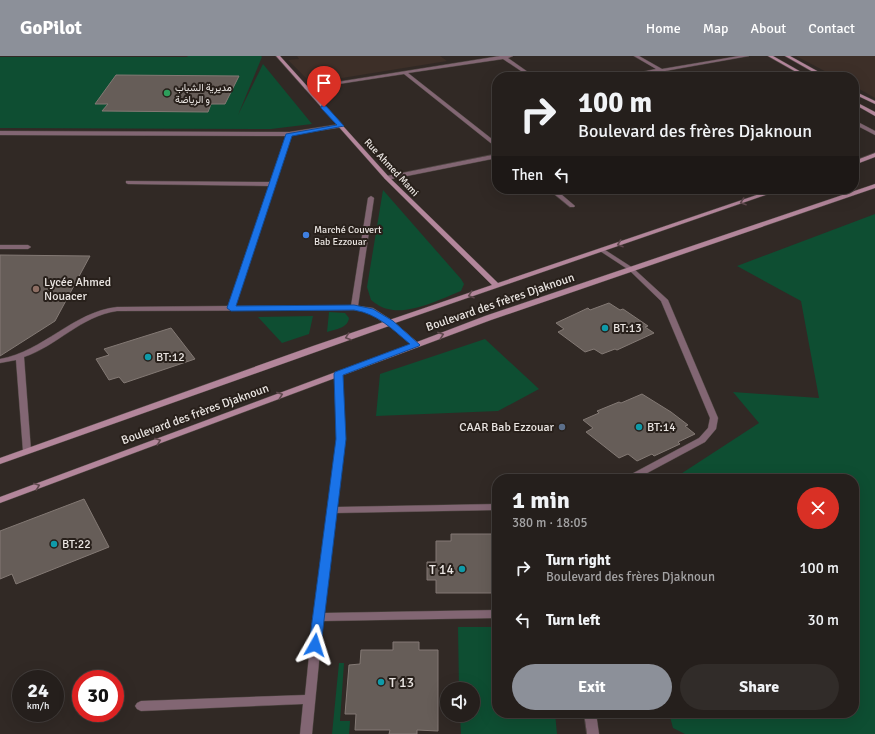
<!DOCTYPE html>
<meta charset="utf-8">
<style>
:root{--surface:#251f1c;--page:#312c29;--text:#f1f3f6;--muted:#a3a2a3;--line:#423d3b;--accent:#8c9099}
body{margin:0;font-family:Signika,Vazirmatn,sans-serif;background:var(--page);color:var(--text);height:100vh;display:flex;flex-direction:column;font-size:15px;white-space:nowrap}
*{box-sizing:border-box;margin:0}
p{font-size:13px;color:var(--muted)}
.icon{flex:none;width:22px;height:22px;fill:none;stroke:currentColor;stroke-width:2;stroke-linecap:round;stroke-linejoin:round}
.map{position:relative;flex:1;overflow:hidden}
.panel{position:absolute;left:492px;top:418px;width:367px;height:244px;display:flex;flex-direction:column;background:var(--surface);border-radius:16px;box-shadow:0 4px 16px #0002,0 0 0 1px var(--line)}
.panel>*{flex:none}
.guide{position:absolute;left:492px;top:16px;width:367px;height:122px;border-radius:16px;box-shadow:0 4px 16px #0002,0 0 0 1px var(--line);background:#251f1c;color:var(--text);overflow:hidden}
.controls{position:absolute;left:440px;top:626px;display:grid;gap:8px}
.controls a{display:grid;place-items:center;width:40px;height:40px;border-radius:50%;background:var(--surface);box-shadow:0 4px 16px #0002,0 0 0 1px var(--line);font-size:20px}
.speed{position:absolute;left:12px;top:614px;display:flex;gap:8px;font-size:20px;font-weight:700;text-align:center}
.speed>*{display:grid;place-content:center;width:52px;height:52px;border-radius:50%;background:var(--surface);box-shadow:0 4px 16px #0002,0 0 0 1px var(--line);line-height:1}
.speed small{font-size:10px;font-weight:400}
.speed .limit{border:6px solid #d22;background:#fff;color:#111}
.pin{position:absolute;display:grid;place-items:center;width:34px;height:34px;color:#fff;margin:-41px -17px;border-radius:50% 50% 50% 0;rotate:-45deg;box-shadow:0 0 4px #0007}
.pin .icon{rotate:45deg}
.me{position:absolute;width:44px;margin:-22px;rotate:6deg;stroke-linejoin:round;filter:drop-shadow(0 0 3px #0008)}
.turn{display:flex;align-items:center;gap:14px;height:84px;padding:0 20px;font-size:18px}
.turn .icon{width:52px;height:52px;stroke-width:2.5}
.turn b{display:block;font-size:28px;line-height:34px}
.then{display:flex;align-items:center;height:38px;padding:0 20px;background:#0003;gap:8px;font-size:15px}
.round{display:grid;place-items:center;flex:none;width:42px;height:42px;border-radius:21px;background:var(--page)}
.summary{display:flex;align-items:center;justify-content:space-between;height:68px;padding:0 20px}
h1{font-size:24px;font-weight:700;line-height:30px}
.primary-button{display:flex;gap:8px;margin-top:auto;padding:8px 20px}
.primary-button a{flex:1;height:46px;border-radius:24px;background:var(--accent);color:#fff;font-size:16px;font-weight:700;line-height:46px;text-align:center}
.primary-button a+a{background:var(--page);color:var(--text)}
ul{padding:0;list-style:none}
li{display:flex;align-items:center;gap:12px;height:52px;padding:0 20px}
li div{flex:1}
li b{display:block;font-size:15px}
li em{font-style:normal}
header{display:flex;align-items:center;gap:24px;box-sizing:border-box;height:56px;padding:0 20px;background:var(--accent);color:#fff}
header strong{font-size:19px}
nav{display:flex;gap:22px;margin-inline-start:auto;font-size:14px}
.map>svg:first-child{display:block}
</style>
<header>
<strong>GoPilot</strong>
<nav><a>Home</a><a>Map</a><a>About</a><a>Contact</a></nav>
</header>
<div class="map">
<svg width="875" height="678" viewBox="0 0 875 678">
<rect width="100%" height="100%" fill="#312925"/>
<!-- built -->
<path fill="#3d2f28" d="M297 0H440L447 5 311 27 288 4 299 3Z
M796 0H875V42L854 30V21H836Z"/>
<!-- green -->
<path fill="#0e4e32" d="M188 0H261L262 1 238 59 263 8 312 68 271 73 0 72V1H187Z
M383 134 461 223 464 228 461 235C441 243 409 259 388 253 382 252 376 248 371 244L367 231Z
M875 158V678H685L673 672 669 657H854V423H673L759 367 733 336 819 342 801 245 737 210Z
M329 256 345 257 349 262C348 272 336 273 327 276Z
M313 260 309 278 282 287 258 261Z
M485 283 539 333 498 355 376 360 380 318Z
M458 571H497V657H555L557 678H461L460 659H473V633H459Z
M339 607H344L340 665H350L349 678H332Z"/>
<!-- building -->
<path fill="#665d58" stroke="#837974" d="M116 19 239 20 225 48H211L208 56 102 55 108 48H95Z
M0 199 90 200 55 265 0 300Z
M609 247 620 254 623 253 648 270 645 271 654 277 617 294 615 293 602 298 594 293 585 296 558 276 564 273 556 267 588 252 590 254Z
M171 272 195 303 124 327 119 321 109 324 96 303 109 299 104 293Z
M642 338 671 356 688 369 685 370 695 378 678 386 680 388 654 400 652 398 637 405 628 398 619 402 586 376 593 372 583 364 599 357 597 355 619 346 621 347Z
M84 443 109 491 16 528 12 518 0 523V475Z
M451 478H497V537H436V524H427V506H436V485H451Z
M393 586H419V594H438V675L417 674V678H389L390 674H355L356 658H345L349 609 360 608 361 594H393Z"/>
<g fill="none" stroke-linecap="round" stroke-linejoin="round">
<defs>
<path id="street" d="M500 0H513L508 2 535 21H530L503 3 408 17 497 87V92L404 18 306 33 304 32 306 31Z
M634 0H639L662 13 739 0H749L665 15 675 21H670L660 16 628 21H617L656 13Z
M854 64 875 75V79L854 68Z
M341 68 343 69V71L291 79 235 250H351L368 142 371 140 374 142 358 250 373 252 393 265 394 267 393 269H387L368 256 354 254 117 255C81 260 57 290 24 301L31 395 27 398 24 397 23 395 16 304 0 307V303C44 295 73 256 117 251L228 250 269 130 128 128 126 127V125L270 126 286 80 0 79V75L289 76Z
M497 98V102L387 124 384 122 387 120Z
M548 133H555L575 150 574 151H570Z
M0 189H28L31 191 28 193H0Z
M602 192 633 212 668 244 718 362 716 373 705 386 636 423H625L626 421 699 382 708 372 710 362 661 245 629 214 600 195V193Z
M335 316H341L342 318 345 383 337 451 497 448V454L336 457 324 557 497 554V562L323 565 312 678H300L303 648 141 655 137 653 135 650 137 647 141 645 305 639 313 561 337 383 334 318Z
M584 657H596L599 678H587Z"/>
<path id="secondary" d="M276 0H280L389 121 498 227 774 133H783L395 267 417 286 485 260 875 128V132L491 264 0 447V441L411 288 389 270 0 408V402L313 290 492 229 385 123Z
M768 0H773L810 21H805Z
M785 0H790L828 21H822Z
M854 35 875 45V48L854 38Z
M854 45 875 56V60L854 48Z
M875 97V101L854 109V105Z"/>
</defs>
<!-- street casing -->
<use href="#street" stroke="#4f4743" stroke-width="1"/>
<!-- secondary casing -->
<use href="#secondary" stroke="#4f4743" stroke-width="1"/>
<!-- street -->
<use href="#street" fill="#826673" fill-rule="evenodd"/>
<!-- secondary -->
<use href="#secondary" fill="#b3869b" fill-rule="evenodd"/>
</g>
<!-- one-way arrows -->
<defs><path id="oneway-chevron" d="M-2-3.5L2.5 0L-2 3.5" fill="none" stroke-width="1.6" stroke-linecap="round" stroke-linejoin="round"/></defs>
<g stroke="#60494e">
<use href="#oneway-chevron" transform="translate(743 146) rotate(161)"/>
<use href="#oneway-chevron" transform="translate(620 188) rotate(161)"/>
<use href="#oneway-chevron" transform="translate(471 239) rotate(161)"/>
<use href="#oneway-chevron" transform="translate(441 279) rotate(-20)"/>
<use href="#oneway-chevron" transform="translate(348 281) rotate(161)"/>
<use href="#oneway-chevron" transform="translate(280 339) rotate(-20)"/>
<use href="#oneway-chevron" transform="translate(158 385) rotate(-20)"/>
<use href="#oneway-chevron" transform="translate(37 430) rotate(-20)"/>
</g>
<!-- route -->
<path fill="#1a73e8" stroke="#114b97" d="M321 50H326L344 70 292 80 236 250 354 249 373 253 393 265 420 289 419 290 343 319 346 383 321 589 319 592 315 593 311 592 309 589 336 383 334 318 335 316 410 288C392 273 378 258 354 254L231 255 227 252 286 78 337 69 321 52Z"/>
<!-- markers -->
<circle fill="#2e9e5b" stroke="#28201b" stroke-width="1.5" cx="167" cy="37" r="4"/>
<circle fill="#3f7fe0" stroke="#28201b" stroke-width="1.5" cx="306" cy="179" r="4"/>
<circle fill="#8d6e63" stroke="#28201b" stroke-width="1.5" cx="36" cy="233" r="4"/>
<g fill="#0f9aa8" stroke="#28201b" stroke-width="1.5">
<circle cx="605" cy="272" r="4"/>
<circle cx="148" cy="301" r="4"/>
<circle cx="639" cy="371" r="4"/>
<circle cx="54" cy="488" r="4"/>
<circle cx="462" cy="513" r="4"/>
<circle cx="381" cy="626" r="4"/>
</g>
<circle fill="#5c6f8a" stroke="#28201b" stroke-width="1.5" cx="562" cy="371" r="4"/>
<g text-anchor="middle" stroke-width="4" stroke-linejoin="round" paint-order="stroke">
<!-- far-poi labels -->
<g font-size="10" fill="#eae5e2" stroke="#28201b" text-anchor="start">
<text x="175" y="35">مديرية الشباب<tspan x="175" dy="12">و الرياضة</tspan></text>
<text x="314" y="177">Marché Couvert<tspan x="314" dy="12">Bab Ezzouar</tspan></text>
</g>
<!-- far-street labels -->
<g font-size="10" fill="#eae5e2" stroke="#28201b">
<text transform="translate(392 111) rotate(47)" y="4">Rue Ahmed Mami</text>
</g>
<!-- poi labels -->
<g font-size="12" fill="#eae5e2" stroke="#28201b" text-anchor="start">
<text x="44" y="230">Lycée Ahmed<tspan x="44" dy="14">Nouacer</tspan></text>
<text x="613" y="276">BT:13</text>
<text x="156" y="305">BT:12</text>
<text x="554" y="375" text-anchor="end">CAAR Bab Ezzouar</text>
<text x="647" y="375">BT:14</text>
<text x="62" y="492">BT:22</text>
</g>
<!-- street labels -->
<g font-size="12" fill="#eae5e2" stroke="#28201b">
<text transform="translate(500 246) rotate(-19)" y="4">Boulevard des frères Djaknoun</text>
<text transform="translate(195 358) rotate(-20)" y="4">Boulevard des frères Djaknoun</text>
</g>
<!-- near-poi labels -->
<g font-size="14" fill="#eae5e2" stroke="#28201b" text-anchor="end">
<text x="454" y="518">T 14</text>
<text x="389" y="631" text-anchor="start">T 13</text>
</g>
</g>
</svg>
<div class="controls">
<a><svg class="icon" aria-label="sound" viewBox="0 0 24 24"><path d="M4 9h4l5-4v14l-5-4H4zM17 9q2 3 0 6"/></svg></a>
</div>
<div class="speed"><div>24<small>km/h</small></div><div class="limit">30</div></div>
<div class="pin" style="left:324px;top:51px;background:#d93025"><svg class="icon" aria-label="arrive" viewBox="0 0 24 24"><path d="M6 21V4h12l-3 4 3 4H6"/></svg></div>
<svg class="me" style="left:315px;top:589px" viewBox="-20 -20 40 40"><path d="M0-17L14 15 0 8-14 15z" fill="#1a73e8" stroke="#fff" stroke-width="4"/></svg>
<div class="guide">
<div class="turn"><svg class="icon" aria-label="right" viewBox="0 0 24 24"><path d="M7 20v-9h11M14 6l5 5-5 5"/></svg><div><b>100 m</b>Boulevard des frères Djaknoun</div></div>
<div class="then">Then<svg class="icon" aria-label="left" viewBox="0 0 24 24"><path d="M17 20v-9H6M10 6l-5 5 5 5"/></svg></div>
</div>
<section class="panel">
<div class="summary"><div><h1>1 min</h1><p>380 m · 18:05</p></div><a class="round" style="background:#d93025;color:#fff"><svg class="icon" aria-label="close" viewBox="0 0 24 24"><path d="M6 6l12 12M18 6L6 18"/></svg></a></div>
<ul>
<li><svg class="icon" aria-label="right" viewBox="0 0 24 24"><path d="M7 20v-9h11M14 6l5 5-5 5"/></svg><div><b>Turn right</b><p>Boulevard des frères Djaknoun</p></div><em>100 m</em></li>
<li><svg class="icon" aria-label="left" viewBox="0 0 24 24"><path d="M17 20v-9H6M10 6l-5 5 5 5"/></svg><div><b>Turn left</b></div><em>30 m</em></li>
</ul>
<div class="primary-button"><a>Exit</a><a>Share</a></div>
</section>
</div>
